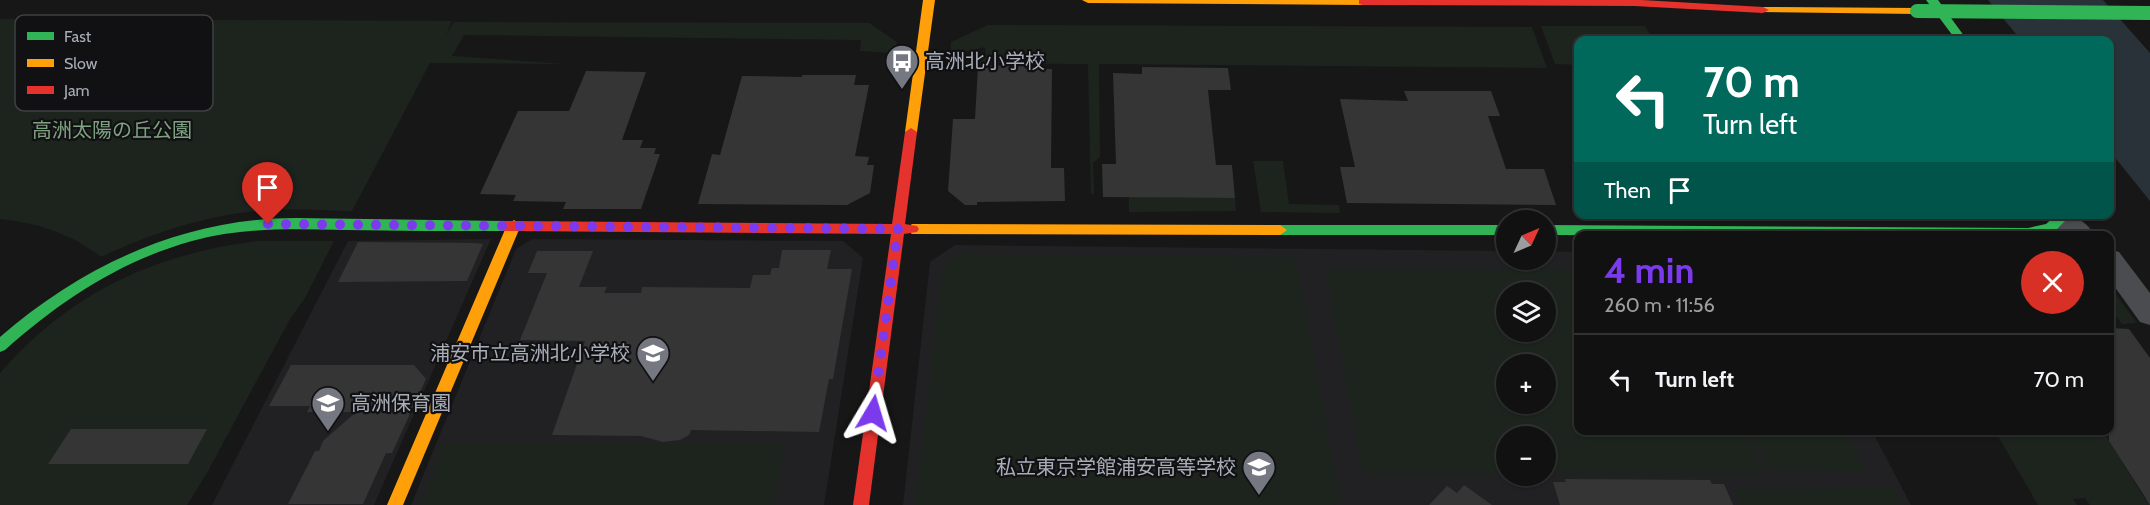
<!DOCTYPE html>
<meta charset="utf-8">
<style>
:root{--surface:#111;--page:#1a1a1a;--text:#f1f3f6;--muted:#9c9d9f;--line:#303131;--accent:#7c3aed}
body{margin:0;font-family:Cabin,"Noto Sans JP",sans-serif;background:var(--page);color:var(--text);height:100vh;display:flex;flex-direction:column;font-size:22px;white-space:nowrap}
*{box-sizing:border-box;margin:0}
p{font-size:20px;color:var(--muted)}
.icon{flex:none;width:33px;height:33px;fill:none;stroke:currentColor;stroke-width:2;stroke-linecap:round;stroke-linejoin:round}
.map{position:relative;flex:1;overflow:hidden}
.panel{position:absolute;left:1574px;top:231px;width:540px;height:204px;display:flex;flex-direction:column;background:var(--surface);border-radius:12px;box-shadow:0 2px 4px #0004,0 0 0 2px var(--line)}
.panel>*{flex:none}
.banner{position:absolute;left:1574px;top:36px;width:540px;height:183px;border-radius:12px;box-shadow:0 2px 4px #0004,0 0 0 2px var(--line);background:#00695c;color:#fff;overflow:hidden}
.needle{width:39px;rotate:46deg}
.fabs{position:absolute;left:1496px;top:210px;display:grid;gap:12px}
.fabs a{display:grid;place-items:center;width:60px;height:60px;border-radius:50%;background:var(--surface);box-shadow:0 2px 4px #0004,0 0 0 2px var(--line);font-size:30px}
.pin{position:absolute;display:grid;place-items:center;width:51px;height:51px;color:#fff;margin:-62px -26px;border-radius:50% 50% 50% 0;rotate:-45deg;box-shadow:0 0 6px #0007}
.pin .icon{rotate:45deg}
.me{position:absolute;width:66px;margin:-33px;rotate:7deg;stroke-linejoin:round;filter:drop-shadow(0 0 4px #0008)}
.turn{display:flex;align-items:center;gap:21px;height:126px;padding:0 30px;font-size:27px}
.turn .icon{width:78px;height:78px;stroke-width:2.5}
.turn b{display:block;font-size:42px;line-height:51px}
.then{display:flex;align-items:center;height:57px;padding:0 30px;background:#0003;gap:12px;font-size:22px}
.round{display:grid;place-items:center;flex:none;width:63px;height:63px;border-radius:32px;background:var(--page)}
.headline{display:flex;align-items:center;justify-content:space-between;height:102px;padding:0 30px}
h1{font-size:36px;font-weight:800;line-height:45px;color:var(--accent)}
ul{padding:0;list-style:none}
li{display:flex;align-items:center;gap:18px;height:90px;padding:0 30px;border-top:2px solid var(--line)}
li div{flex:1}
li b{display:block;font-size:22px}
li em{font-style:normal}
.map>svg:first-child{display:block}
</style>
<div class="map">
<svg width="2150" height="505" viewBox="0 0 2150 505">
<rect width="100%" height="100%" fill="#171717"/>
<!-- built -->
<path fill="#212123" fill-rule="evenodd" d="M491 239 374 505H212L348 241Z
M532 239 843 241 863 258 824 505H411L516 249Z
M955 245 1506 251V260H1545V251L1578 252V430L1872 431 1911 505H903L930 262ZM1506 292H1545V332H1506ZM1506 364H1545V404H1506ZM1506 436H1545V476H1506Z"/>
<!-- green -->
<path fill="#1d241e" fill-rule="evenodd" d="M0 19 452 21 446 35 454 22 869 23 897 42 893 53 860 51 861 40 464 35 452 56 565 64 430 63 352 211C325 211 296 208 269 210 209 214 155 232 101 257 74 235 35 222 0 219Z
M988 25 1532 27 1547 68 1099 64 1100 157 1093 163 1094 194H1091L1088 64 972 63 986 57 985 47 951 55V42Z
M1541 26H1645L1650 34H1864L1870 40H1578V65L1555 64Z
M1253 161H1283L1289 204 1339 205 1340 213 1261 212Z
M1129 197 1235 198 1236 211 1129 212Z
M258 241H334L305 298 290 319 207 473 187 505H0V373C70 293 153 254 258 241Z
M960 254 1296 257 1340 501 1333 505H915L943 265Z
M1325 269H1578V430L1745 431 1764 473H1545V436H1506V473H1363ZM1506 292H1545V332H1506ZM1506 364H1545V404H1506Z
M2109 285 2137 323 2122 324 2109 308Z
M1752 431H1846L1866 471 1769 470Z
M1995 431H2103L2145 499H2150V505H2090L2085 498 2073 499 2077 505H2038Z
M444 444H784L774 505H420Z
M1893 488 1902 505H1740L1733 489Z"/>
<!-- water -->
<path fill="#2a3239" d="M1988 0H2103L2150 53V201L2109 150V40H2021Z"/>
<!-- building -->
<path fill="#353536" d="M1030 65V69H1052L1051 168H1064L1065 201 977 202V205H965L948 191 953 119H975L978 66Z
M1142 67 1228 68 1231 90H1208L1216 165H1232L1235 198 1103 197 1102 164H1116L1113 73 1142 74Z
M586 71 646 72 622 140H643L640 148H656L654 154H660L641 209H563L566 202 513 201 516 195 480 194 518 111H569Z
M802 75H856L854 85H869L855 156 869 157 867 165H874L870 193 847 205 698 204 712 154 720 155 742 76 802 77Z
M1404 91H1491L1500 116H1488L1506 169H1544L1556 205 1347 203 1340 167H1355L1340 99 1408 101Z
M358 242 476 243 483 244 467 281 338 282Z
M782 250H831L827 269H852L833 379H829L819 432 691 430 689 435 680 440 663 442 641 436 552 435 585 341 520 340 547 273H528L537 251H593L579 287H607L604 293H641L642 287 750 288 753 275H770L772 268H779Z
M2109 328 2129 329 2150 358V505L2109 441Z
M291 365H414L426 379 392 453H386L363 504H288L315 451H319L323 441 356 412H307L310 406H269Z
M71 429H207L188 464H48Z
M1565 479 1710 480 1712 484H1724L1733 505H1560L1553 482H1566Z
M1464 485 1492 505H1429L1447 486 1457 493Z"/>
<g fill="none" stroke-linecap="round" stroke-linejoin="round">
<!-- street -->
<path fill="#4b4c50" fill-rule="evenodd" d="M2052 214C2071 214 2085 218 2095 236 2076 236 2059 240 2049 221Z
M2109 249 2119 252 2150 293V325L2140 322 2109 279Z"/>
<!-- fast -->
<path fill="#30b455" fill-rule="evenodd" d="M1926 0H1938L1967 40H1956Z
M2057 214H2072L2055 231 2039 236 1545 235V225L2028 228 2046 224Z
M296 218 504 221 511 226 504 231C451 231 398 231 345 230 293 229 243 227 192 241 120 261 60 301 5 350L0 352V337C83 265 184 218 296 218Z
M1280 225H1506V235H1280L1273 230Z"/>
<!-- slow -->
<path fill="#ff9f0a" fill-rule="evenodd" d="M923 0H935L917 132 911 136 905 132Z
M1082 0H1367L1369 2 1363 5 1088 3Z
M1763 7 1917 8 1923 11 1917 14 1759 12V8Z
M514 220 521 225 403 505H387L507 225Z
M912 224 1280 225 1287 230 1280 235 912 234 905 229Z"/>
<!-- jam -->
<path fill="#e5322d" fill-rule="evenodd" d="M1359 0H1642L1763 7 1769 10 1763 13 1634 6 1363 5 1359 4Z
M911 128 917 132 905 224 917 226 919 229 917 232 904 234 869 505H853L891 234 504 231 497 226 504 221 892 224 905 132Z"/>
<!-- fast-bridge -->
<path stroke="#30b455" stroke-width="14" d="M1917 11 2150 13"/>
</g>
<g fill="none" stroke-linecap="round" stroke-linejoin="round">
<!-- route -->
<path stroke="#7c3aed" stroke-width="10" stroke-dasharray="0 18" d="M268 224 898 229 873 413"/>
</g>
<!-- icons -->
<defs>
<symbol id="bus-pin" viewBox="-11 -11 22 30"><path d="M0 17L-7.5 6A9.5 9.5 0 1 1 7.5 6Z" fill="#757880" stroke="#111113"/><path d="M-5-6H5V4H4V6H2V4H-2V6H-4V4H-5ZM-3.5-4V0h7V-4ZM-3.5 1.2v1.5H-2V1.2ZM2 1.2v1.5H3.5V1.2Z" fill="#fff"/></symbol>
<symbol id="school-pin" viewBox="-11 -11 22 30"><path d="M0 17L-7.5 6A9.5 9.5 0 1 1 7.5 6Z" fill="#757880" stroke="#111113"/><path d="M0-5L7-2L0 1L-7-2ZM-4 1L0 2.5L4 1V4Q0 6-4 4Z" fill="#fff"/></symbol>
</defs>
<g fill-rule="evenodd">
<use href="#bus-pin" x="883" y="42" width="38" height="52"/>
<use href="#school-pin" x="634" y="334" width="38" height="52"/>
<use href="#school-pin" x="309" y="384" width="38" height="52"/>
<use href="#school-pin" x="1240" y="448" width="38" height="52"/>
</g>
<g text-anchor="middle" stroke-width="4.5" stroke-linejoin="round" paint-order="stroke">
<!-- poi labels -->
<g font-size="20" fill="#a8adb8" stroke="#111113" text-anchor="start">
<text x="925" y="68">高洲北小学校</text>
<text x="630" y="360" text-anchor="end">浦安市立高洲北小学校</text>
<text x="351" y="410">高洲保育園</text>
<text x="1236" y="474" text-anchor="end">私立東京学館浦安高等学校</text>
</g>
<!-- park labels -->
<g font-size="20" fill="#7fa381" stroke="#111113">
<text x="112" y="137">高洲太陽の丘公園</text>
</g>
</g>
<!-- legend -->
<rect x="15" y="15" width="198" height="96" rx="9" fill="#111113" stroke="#3e4045" stroke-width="1.5"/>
<rect x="27" y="32" width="27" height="8" fill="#30b455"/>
<rect x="27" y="59" width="27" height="8" fill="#ff9f0a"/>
<rect x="27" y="86" width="27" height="8" fill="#e5322d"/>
<g font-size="16" fill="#a8adb8">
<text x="64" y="42">Fast</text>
<text x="64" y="69">Slow</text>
<text x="64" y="96">Jam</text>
</g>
</svg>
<div class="fabs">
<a><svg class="needle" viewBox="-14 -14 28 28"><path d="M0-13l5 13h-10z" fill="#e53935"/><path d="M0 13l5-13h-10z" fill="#9c9d9f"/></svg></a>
<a><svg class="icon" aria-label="layers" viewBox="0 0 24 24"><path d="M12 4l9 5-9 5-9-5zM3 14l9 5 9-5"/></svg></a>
<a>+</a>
<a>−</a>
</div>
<div class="pin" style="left:268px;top:224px;background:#d93025"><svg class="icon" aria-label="arrive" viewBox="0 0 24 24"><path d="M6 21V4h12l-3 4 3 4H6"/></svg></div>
<svg class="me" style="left:873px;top:413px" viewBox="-20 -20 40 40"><path d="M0-17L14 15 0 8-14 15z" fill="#7c3aed" stroke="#fff" stroke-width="4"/></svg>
<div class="banner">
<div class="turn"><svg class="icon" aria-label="left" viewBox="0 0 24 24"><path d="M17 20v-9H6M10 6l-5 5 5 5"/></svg><div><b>70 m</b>Turn left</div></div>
<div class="then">Then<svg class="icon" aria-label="arrive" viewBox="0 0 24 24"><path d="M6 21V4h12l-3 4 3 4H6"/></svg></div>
</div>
<section class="panel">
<div class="headline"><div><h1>4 min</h1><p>260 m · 11:56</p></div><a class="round" style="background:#d93025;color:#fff"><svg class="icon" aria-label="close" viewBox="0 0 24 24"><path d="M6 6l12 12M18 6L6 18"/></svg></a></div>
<ul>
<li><svg class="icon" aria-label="left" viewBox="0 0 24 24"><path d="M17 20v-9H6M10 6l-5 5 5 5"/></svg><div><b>Turn left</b></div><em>70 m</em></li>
</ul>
</section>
</div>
